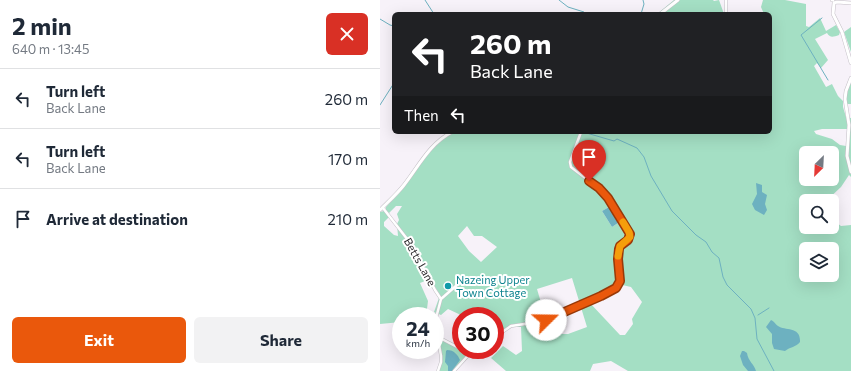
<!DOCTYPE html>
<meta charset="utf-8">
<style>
:root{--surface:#fff;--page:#f2f2f3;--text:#1f2937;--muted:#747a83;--line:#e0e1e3;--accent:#ea580c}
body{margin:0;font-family:Commissioner,sans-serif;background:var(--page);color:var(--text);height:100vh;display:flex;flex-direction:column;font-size:15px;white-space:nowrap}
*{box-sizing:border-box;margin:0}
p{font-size:13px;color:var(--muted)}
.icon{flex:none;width:22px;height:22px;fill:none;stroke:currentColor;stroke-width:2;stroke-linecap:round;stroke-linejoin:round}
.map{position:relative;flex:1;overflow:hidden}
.side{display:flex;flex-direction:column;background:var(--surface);width:380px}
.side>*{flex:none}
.top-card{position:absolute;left:12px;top:12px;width:380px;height:122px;border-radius:6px;box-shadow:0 4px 16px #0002;background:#202124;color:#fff;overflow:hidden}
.needle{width:26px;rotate:204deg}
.buttons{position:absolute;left:419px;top:146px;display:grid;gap:8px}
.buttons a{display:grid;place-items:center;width:40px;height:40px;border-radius:6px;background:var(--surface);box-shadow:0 4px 16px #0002;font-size:20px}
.speed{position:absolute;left:12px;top:307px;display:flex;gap:8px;font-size:20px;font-weight:700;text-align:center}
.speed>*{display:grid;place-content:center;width:52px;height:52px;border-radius:50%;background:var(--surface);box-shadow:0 4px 16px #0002;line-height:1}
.speed small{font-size:10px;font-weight:400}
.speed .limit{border:6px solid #d22;background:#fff;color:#111}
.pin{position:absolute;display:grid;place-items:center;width:34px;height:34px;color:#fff;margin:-41px -17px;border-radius:50% 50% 50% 0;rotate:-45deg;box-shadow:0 0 4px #0007}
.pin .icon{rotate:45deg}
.me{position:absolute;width:44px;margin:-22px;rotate:68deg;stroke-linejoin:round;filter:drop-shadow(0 0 3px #0008)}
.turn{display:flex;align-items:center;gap:14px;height:84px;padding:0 12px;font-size:18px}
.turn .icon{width:52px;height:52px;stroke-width:2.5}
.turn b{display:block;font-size:28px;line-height:34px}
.then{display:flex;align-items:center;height:38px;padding:0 12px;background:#0003;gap:8px;font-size:15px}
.round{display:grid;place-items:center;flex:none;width:42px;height:42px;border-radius:6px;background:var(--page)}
.summary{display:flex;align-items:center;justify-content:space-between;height:68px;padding:0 12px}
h1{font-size:24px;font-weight:700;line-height:30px}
.button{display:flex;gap:8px;margin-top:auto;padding:8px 12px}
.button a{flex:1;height:46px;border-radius:6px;background:var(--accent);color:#fff;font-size:16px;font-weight:700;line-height:46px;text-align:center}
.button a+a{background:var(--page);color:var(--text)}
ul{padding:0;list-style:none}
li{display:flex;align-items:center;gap:12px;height:60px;padding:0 12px;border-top:1px solid var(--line)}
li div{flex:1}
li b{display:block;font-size:15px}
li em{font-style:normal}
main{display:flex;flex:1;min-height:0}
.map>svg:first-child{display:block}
</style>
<main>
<section class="side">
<div class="summary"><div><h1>2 min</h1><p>640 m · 13:45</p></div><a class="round" style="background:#d93025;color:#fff"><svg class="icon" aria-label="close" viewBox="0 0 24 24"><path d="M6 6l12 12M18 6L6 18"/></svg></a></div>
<ul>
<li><svg class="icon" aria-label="left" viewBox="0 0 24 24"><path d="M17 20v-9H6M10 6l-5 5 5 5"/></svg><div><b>Turn left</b><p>Back Lane</p></div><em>260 m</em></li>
<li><svg class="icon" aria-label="left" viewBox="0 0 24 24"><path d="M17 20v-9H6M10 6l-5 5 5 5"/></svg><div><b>Turn left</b><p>Back Lane</p></div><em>170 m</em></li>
<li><svg class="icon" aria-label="arrive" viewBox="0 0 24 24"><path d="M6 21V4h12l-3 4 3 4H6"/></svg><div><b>Arrive at destination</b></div><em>210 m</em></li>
</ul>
<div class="button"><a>Exit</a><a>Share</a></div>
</section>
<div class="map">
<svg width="471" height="371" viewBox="0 0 471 371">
<rect width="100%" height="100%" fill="#f7f2f9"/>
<!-- green -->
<path fill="#a4dfc4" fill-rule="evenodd" d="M294 0H333L334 1 339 0 344 14H277Z
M383 0H405L426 4V26L429 27 440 18 446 31 456 25 460 32 459 35C453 37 450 38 447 33L435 39 448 60 441 68 437 63 434 66 446 87 452 84 458 96 463 101V107L466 117 471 118V177L469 175 461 187 446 201H426V227H452V219L461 226 471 225V371H248L231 361 213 364 210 371H126L111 358 123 346 136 355 142 351 141 327H133L132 324 115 336V316H83L68 309 61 315 54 312 60 295 55 287 50 288 45 281 40 283 48 301 46 316H21V322L0 324V212L4 211 9 217 4 222V226L14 235 18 236 17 224 19 220 17 214 22 206H16L9 213 6 210V207C12 200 18 195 23 189 39 168 51 144 75 132H390V34L392 32 390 28V14H384L381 7ZM442 129H468V137L466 146 460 145 452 139 436 134 434 131ZM426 153H452V179H426ZM229 207 238 223 232 227 222 211ZM87 226 94 236H102L117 247 101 262 89 251 78 236ZM426 249H452V275H426ZM192 278 207 327 188 334H171V331L169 332 164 329 161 321 166 320 157 289ZM238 284 251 287 262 302 252 319 253 324 245 335H240L209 302 236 288Z
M471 27V52L464 32Z
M471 80V104H466V94Z
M58 335 81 350 91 353 75 371H58L61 362Z"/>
<!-- water -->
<path fill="#6db1c0" d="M376 183 382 185V192L387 195 385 204 387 210 384 215 375 210 372 204 377 194Z
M229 207 238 223 232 227 222 211Z
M391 320C395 322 395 324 398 326 405 331 421 326 420 342 416 347 410 347 405 351L394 349 392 343V334L386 327Z
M67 350C74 350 78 355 80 360L72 371H68V366L65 362 66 351Z
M362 351H364L367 353C368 361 374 364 376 371H368L363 365 360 356Z"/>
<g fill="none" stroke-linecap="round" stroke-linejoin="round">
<!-- stream -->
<path stroke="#6db1c0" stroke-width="1" d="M45 0 54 14
M179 0 188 7 204 12 206 14
M261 14 264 4 263 0
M442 18 421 35 448 80
M0 19 10 25 14 26
M0 105 14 83
M203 132 234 141 237 139 257 148 264 157 271 176 292 211 316 235 326 242 332 252 339 258 343 277 347 285 371 309 375 318 377 339 394 371
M378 315 389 308"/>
<defs>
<path id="minor" d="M346 0V14
M3 208 31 244 55 290 61 299
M58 337 81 349
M115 337 131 326 158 322 178 315 233 290C245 282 237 265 238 253 239 244 248 243 250 234L225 193 191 167 190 162 201 132
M83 350 89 353
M58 371 61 362V356L56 327V318L61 299 77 285
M74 371 93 350"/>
<path id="tertiary" d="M452 0H453
M454 3 453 14 462 32 471 63
M454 3 457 2 471 3
M280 14 298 0
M471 78 466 91 465 99 469 125 467 156 471 172
M0 210C8 202 17 194 24 185 39 166 49 144 72 132"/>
</defs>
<!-- minor casing -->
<use href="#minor" stroke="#c4bfc6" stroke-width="3.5"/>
<!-- tertiary casing -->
<use href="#tertiary" stroke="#c4bfc6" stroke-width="4"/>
<!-- minor -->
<use href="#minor" stroke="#fff" stroke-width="2.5"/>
<!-- tertiary -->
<use href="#tertiary" stroke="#fff" stroke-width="3"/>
</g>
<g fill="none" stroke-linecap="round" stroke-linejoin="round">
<defs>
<path id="route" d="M166 320 221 296 236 288 240 281 238 259 239 249 240 246 248 240 250 234 228 198 219 188 209 181"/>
</defs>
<!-- route casing -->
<use href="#route" stroke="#983908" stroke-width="10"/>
<!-- route -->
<use href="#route" stroke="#ea580c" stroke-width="7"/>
<!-- slow -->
<path stroke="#f59e0b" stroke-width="7" d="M238 256 240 246 250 237 249 232 243 222"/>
</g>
<!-- markers -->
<circle fill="#0f9aa8" stroke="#fff" stroke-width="1.5" cx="68" cy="286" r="4"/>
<g text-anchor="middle" stroke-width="4" stroke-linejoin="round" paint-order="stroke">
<!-- street labels -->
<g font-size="11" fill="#2b292c" stroke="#fff">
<text transform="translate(40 262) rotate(61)" y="4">Betts Lane</text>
</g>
<!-- culture labels -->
<g font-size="11" fill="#0d838f" stroke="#fff" text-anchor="start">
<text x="76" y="284">Nazeing Upper<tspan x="76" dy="13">Town Cottage</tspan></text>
</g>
</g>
</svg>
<div class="buttons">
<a><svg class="needle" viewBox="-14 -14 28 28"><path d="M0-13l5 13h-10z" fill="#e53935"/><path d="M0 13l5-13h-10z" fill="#747a83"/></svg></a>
<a><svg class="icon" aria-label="search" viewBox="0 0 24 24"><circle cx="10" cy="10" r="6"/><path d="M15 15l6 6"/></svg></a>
<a><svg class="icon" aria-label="layers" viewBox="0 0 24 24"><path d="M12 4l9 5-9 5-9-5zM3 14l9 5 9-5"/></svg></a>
</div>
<div class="speed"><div>24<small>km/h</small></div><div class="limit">30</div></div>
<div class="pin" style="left:209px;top:181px;background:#d93025"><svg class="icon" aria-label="arrive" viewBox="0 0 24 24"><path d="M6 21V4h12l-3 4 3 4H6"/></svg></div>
<svg class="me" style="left:166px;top:320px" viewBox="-20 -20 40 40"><circle r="19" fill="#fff"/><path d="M0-13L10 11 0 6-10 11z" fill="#ea580c"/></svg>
<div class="top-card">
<div class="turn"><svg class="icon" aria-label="left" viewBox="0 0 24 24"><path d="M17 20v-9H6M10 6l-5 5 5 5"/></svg><div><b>260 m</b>Back Lane</div></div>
<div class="then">Then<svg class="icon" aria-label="left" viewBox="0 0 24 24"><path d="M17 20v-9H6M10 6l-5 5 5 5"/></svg></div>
</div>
</div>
</main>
